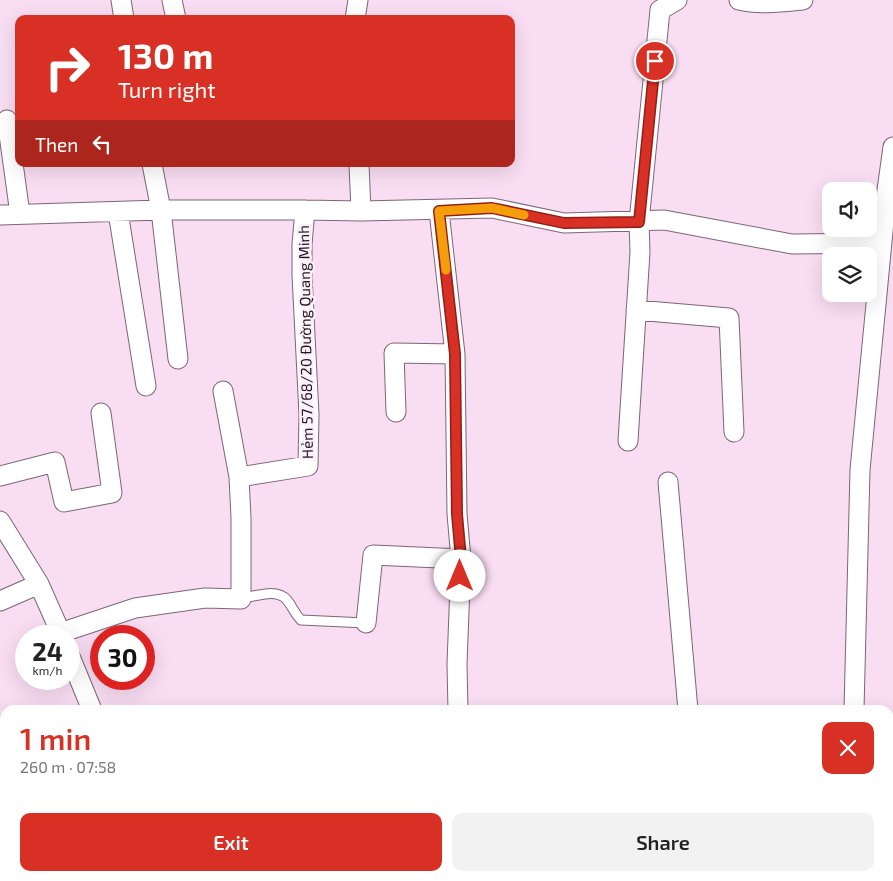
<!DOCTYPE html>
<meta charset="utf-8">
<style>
:root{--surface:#fff;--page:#f2f2f2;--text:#222;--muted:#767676;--accent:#d93025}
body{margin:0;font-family:"Exo 2",sans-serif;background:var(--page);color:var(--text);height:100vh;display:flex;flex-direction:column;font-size:19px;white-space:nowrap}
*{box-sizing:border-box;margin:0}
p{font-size:16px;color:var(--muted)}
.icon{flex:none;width:28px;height:28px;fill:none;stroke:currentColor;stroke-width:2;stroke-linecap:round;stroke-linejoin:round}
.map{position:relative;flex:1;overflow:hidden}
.panel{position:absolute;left:0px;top:705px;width:894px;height:176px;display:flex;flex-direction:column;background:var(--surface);border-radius:15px 15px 0 0;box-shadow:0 5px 20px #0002}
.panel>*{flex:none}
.banner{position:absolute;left:15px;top:15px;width:500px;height:152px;border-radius:10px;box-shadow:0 5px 20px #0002;background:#d93025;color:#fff;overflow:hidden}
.controls{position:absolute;left:822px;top:182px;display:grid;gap:10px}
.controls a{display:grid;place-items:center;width:55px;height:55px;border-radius:10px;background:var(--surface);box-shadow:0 5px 20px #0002;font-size:25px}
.speed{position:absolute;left:15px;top:625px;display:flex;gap:10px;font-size:25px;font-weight:700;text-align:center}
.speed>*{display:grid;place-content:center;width:65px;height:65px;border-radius:50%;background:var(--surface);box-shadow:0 5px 20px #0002;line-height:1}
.speed small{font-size:12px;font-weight:400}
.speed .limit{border:8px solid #d22;background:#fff;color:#111}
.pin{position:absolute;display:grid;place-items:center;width:42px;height:42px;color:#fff;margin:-21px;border:2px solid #fff;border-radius:50%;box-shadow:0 1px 5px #0007}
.me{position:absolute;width:55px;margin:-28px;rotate:0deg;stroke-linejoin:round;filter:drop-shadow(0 0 4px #0008)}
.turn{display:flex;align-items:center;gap:18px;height:105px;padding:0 20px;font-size:22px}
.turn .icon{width:65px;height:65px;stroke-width:2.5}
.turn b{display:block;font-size:35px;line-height:42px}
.then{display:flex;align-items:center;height:48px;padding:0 20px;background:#0003;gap:10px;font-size:19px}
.round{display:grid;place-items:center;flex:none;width:52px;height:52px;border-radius:10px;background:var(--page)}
.summary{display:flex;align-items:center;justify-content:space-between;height:85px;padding:0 20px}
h1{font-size:30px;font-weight:600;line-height:38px;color:var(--accent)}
.primary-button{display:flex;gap:10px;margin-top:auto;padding:10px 20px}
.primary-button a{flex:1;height:58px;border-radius:10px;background:var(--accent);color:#fff;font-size:20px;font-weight:600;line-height:58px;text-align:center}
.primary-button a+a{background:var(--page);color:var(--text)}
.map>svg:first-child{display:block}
</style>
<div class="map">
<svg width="893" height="881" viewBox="0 0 893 881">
<rect width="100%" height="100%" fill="#f9ddf3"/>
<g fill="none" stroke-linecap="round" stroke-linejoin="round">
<defs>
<path id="service" d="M241 599C254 596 277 588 287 600 293 607 293 612 301 620L366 623"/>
<path id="minor" d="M121 0 124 19
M172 0 176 19
M739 0C759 5 782 2 803 0
M355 19 358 0
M7 120 20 214
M152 164 161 210 178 359
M359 164 361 211
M439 211 455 354 457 514 461 559 457 664 458 710
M118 212 146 386
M0 215 161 210H305L361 211 492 208 564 223 664 220 792 244 882 243
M636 310 729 318 734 432
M396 412 394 353 455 354
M628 441 640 252 639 222 660 10 677 0
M0 476 55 462 64 502 112 493 101 413
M239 477 308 466 309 415 302 275V244L305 210
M668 482 688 710
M0 521 39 584 62 636
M0 601 39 584
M366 623 373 555 461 559
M60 633 135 608 205 598 241 599V518L239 477 223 391
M69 654 92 710
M854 710 860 470 887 190 893 147
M889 771H893
M0 816H5
M93 876 94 881
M205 876 206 881
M298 876 300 881
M395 876 396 881
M474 876V881
M614 876V881
M845 876 846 881"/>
</defs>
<!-- service casing -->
<use href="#service" stroke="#7d6578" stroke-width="11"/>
<!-- minor casing -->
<use href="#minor" stroke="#7d6578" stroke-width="21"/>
<!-- service -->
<use href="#service" stroke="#fff" stroke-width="9"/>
<!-- minor -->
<use href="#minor" stroke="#fff" stroke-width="19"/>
</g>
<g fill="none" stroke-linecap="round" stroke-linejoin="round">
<defs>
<path id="route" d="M460 576 461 559 457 514 455 354 439 211 492 208 564 223 639 222 655 61"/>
</defs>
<!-- route casing -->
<use href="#route" stroke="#8d1f18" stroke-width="12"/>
<!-- route -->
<use href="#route" stroke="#d93025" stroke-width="9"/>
<!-- slow -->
<path stroke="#f59e0b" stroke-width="9" d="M446 270 439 211 492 208 524 215"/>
</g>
<g text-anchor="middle" stroke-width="5" stroke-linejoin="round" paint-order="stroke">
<!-- street labels -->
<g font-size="15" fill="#1e141c" stroke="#fbf0f9">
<text transform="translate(306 342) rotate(-91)" y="5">Hẻm 57/68/20 Đường Quang Minh</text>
</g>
</g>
</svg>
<div class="controls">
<a><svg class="icon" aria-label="sound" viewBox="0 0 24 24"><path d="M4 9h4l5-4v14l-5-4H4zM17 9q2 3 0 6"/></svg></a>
<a><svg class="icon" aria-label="layers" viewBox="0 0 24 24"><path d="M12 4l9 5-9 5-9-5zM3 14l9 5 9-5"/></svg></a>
</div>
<div class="speed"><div>24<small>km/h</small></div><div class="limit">30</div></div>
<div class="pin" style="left:655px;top:61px;background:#d93025"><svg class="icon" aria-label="arrive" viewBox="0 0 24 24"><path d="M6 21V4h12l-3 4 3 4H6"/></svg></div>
<svg class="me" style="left:460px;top:576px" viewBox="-20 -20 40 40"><circle r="19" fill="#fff"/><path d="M0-13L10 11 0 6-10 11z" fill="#d93025"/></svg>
<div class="banner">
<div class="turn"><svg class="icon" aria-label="right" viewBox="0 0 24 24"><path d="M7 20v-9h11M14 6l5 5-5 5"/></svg><div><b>130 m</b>Turn right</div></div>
<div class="then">Then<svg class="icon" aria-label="left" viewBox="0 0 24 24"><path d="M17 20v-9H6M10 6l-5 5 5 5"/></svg></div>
</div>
<section class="panel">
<div class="summary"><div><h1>1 min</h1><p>260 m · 07:58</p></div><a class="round" style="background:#d93025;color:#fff"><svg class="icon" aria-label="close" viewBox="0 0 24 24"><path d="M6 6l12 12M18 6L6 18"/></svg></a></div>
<div class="primary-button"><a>Exit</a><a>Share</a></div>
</section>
</div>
